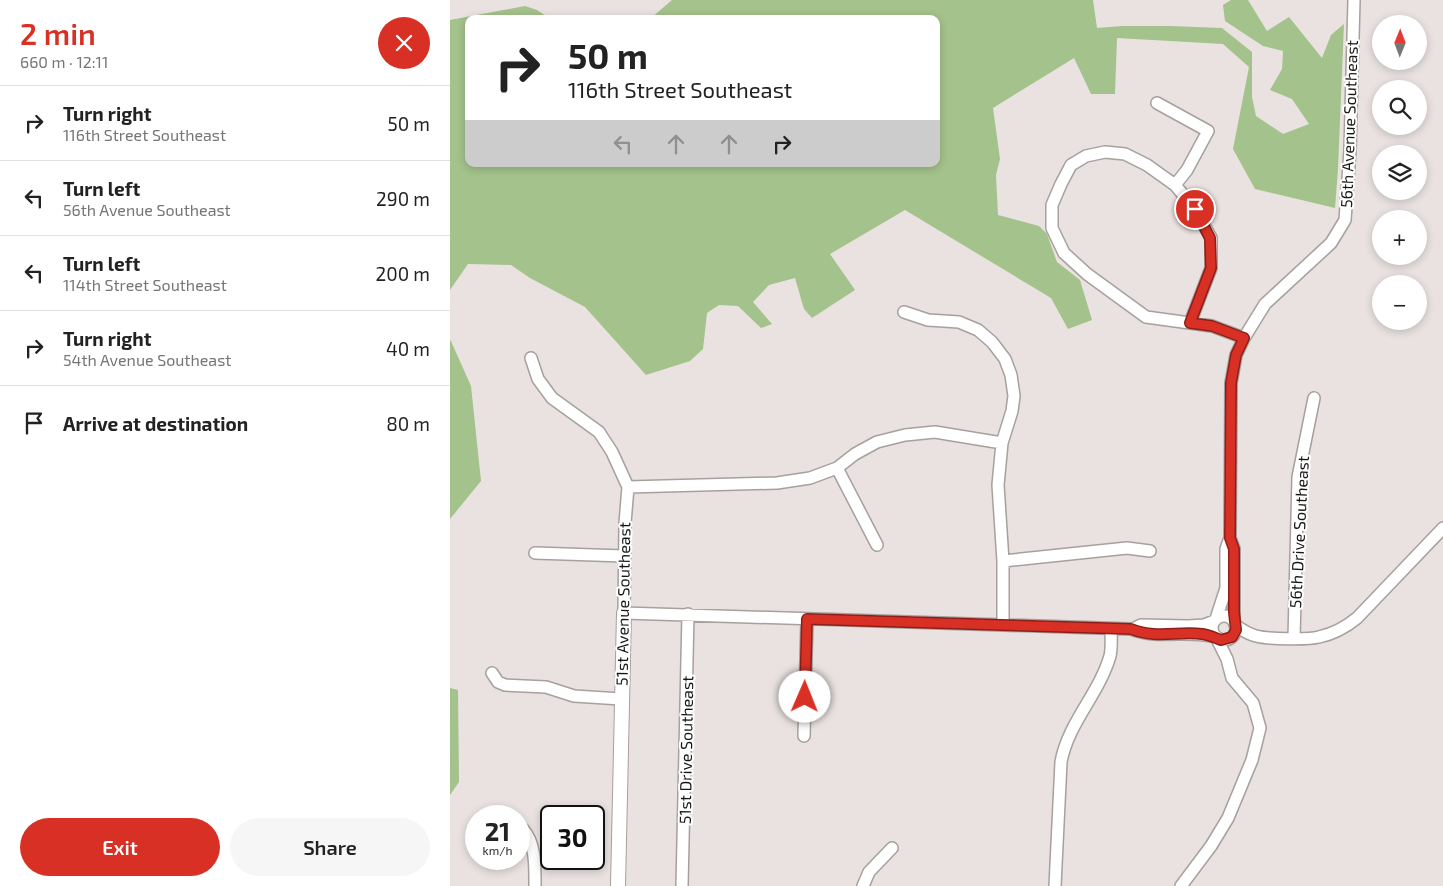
<!DOCTYPE html>
<meta charset="utf-8">
<style>
:root{--surface:#fff;--page:#f6f6f6;--text:#222;--muted:#767676;--line:#e0e0e0;--accent:#d93025}
body{margin:0;font-family:"Exo 2",sans-serif;background:var(--page);color:var(--text);height:100vh;display:flex;flex-direction:column;font-size:19px;white-space:nowrap}
*{box-sizing:border-box;margin:0}
p{font-size:16px;color:var(--muted)}
.icon{flex:none;width:28px;height:28px;fill:none;stroke:currentColor;stroke-width:2;stroke-linecap:round;stroke-linejoin:round}
.map{position:relative;flex:1;overflow:hidden}
.side{display:flex;flex-direction:column;background:var(--surface);width:450px}
.side>*{flex:none}
.guide{position:absolute;left:15px;top:15px;width:475px;height:152px;border-radius:10px;box-shadow:0 2px 8px #0003;background:#fff;color:var(--text);overflow:hidden}
.needle{width:32px;rotate:1deg}
.fabs{position:absolute;left:922px;top:15px;display:grid;gap:10px}
.fabs a{display:grid;place-items:center;width:55px;height:55px;border-radius:50%;background:var(--surface);box-shadow:0 2px 8px #0003;font-size:25px}
.speed{position:absolute;left:15px;top:805px;display:flex;gap:10px;font-size:25px;font-weight:700;text-align:center}
.speed>*{display:grid;place-content:center;width:65px;height:65px;border-radius:50%;background:var(--surface);box-shadow:0 2px 8px #0003;line-height:1}
.speed small{font-size:12px;font-weight:400}
.speed .limit{border:2px solid #111;border-radius:8px;background:#fff;color:#111}
.pin{position:absolute;display:grid;place-items:center;width:42px;height:42px;color:#fff;margin:-21px;border:2px solid #fff;border-radius:50%;box-shadow:0 1px 5px #0007}
.me{position:absolute;width:55px;margin:-28px;rotate:1deg;stroke-linejoin:round;filter:drop-shadow(0 0 4px #0008)}
.turn{display:flex;align-items:center;gap:18px;height:105px;padding:0 20px;font-size:22px}
.turn .icon{width:65px;height:65px;stroke-width:2.5}
.turn b{display:block;font-size:35px;line-height:42px}
.lanes{display:flex;align-items:center;height:48px;padding:0 20px;background:#0003;justify-content:center;gap:25px;direction:ltr}
.lanes .off{opacity:.35}
.round{display:grid;place-items:center;flex:none;width:52px;height:52px;border-radius:26px;background:var(--page)}
.summary{display:flex;align-items:center;justify-content:space-between;height:85px;padding:0 20px}
h1{font-size:30px;font-weight:600;line-height:38px;color:var(--accent)}
.cta{display:flex;gap:10px;margin-top:auto;padding:10px 20px}
.cta a{flex:1;height:58px;border-radius:30px;background:var(--accent);color:#fff;font-size:20px;font-weight:600;line-height:58px;text-align:center}
.cta a+a{background:var(--page);color:var(--text)}
ul{padding:0;list-style:none}
li{display:flex;align-items:center;gap:15px;height:75px;padding:0 20px;border-top:1px solid var(--line)}
li div{flex:1}
li b{display:block;font-size:19px}
li em{font-style:normal}
main{display:flex;flex:1;min-height:0}
.map>svg:first-child{display:block}
</style>
<main>
<section class="side">
<div class="summary"><div><h1>2 min</h1><p>660 m · 12:11</p></div><a class="round" style="background:#d93025;color:#fff"><svg class="icon" aria-label="close" viewBox="0 0 24 24"><path d="M6 6l12 12M18 6L6 18"/></svg></a></div>
<ul>
<li><svg class="icon" aria-label="right" viewBox="0 0 24 24"><path d="M7 20v-9h11M14 6l5 5-5 5"/></svg><div><b>Turn right</b><p>116th Street Southeast</p></div><em>50 m</em></li>
<li><svg class="icon" aria-label="left" viewBox="0 0 24 24"><path d="M17 20v-9H6M10 6l-5 5 5 5"/></svg><div><b>Turn left</b><p>56th Avenue Southeast</p></div><em>290 m</em></li>
<li><svg class="icon" aria-label="left" viewBox="0 0 24 24"><path d="M17 20v-9H6M10 6l-5 5 5 5"/></svg><div><b>Turn left</b><p>114th Street Southeast</p></div><em>200 m</em></li>
<li><svg class="icon" aria-label="right" viewBox="0 0 24 24"><path d="M7 20v-9h11M14 6l5 5-5 5"/></svg><div><b>Turn right</b><p>54th Avenue Southeast</p></div><em>40 m</em></li>
<li><svg class="icon" aria-label="arrive" viewBox="0 0 24 24"><path d="M6 21V4h12l-3 4 3 4H6"/></svg><div><b>Arrive at destination</b></div><em>80 m</em></li>
</ul>
<div class="cta"><a>Exit</a><a>Share</a></div>
</section>
<div class="map">
<svg width="993" height="886" viewBox="0 0 993 886">
<rect width="100%" height="100%" fill="#e9e2e0"/>
<!-- forest -->
<path fill="#a4c28b" d="M222 0H643L647 28 672 26H720L772 28 802 52V97L806 116 833 134 859 124 842 99 820 90 832 69 833 51 813 46 775 21 773 5 781 0H798L817 31 839 17 872 58 881 35 894 24 888 169 885 208 805 189 783 149 799 67 773 44 667 38 665 94H641L624 58 543 108 550 159 546 175 548 215 589 226 597 234 607 262 630 280 642 320 618 329 601 298 455 210 380 254 405 290 362 318 354 309 345 278 319 285 303 302 322 324 311 328 288 306 269 305 257 313 253 349 240 361 196 375 135 307 80 278 61 265 18 264 0 290V20L75 6 87 10 101 19H19V164H486V19H198L201 18Z
M0 339 21 386 31 481 0 519Z
M0 688 8 690 9 782 0 795Z"/>
<g fill="none" stroke-linecap="round" stroke-linejoin="round">
<defs>
<path id="minor" d="M707 103 758 131 737 170 725 185
M454 312 478 320 509 322 528 330 542 342 555 359 561 375 564 396 562 411 552 443 548 485 553 561V624
M740 323 761 268V238L745 209 725 185 697 165 675 154 655 152 636 156 621 165 611 184 602 205V228L614 253 637 274 696 317 762 326 794 338
M81 358 88 379 102 398 149 432 162 452 178 487 175 523 174 613 681 629C709 640 738 629 765 637
M387 468 427 545
M178 487 327 483 360 478 387 468 405 454 427 442 455 435 485 432 552 443
M85 553 174 556
M553 561 677 548 700 551
M762 628a12 12 0 1 1 24 0a12 12 0 1 1-24 0Z
M766 619 776 588V549L780 538
M784 622V549L780 538 781 383 786 355 794 338 815 304 881 243 895 220 900 150 904 0
M785 625C792 630 798 634 806 636 817 639 857 640 869 637 883 634 896 627 907 618L993 528
M683 629 691 625 738 626 754 625 764 621
M844 638 848 477 864 398
M42 673 48 682 55 685 96 687 124 696 171 699
M354 736 357 619
M73 829C86 844 85 866 85 886
M232 886 238 614
M413 886 419 872 442 848
M605 886 611 762C618 723 649 694 660 656 662 648 661 637 661 629
M731 886 761 846 778 818 802 760 810 728 803 703 782 678 777 659 767 639"/>
<path id="tertiary" d="M168 886 174 613"/>
</defs>
<!-- minor casing -->
<use href="#minor" stroke="#a6a09e" stroke-width="14"/>
<!-- tertiary casing -->
<use href="#tertiary" stroke="#a6a09e" stroke-width="16"/>
<!-- minor -->
<use href="#minor" stroke="#fff" stroke-width="11"/>
<!-- tertiary -->
<use href="#tertiary" stroke="#fff" stroke-width="14"/>
</g>
<g fill="none" stroke-linecap="round" stroke-linejoin="round">
<defs>
<path id="route" d="M355 697 357 619 681 629C706 639 728 631 752 634 760 635 765 638 771 640L782 637 786 630 784 612V549L780 538 781 383 786 355 794 338 762 326 740 323 761 268 760 238 745 209"/>
</defs>
<!-- route casing -->
<use href="#route" stroke="#8d1f18" stroke-width="12"/>
<!-- route -->
<use href="#route" stroke="#d93025" stroke-width="9"/>
</g>
<g text-anchor="middle" stroke-width="4" stroke-linejoin="round" paint-order="stroke">
<!-- street labels -->
<g font-size="16" fill="#191615" stroke="#fff">
<text transform="translate(899 124) rotate(-88)" y="6">56th Avenue Southeast</text>
<text transform="translate(849 532) rotate(-87)" y="6">56th Drive Southeast</text>
<text transform="translate(173 604) rotate(-89)" y="6">51st Avenue Southeast</text>
<text transform="translate(236 750) rotate(-89)" y="6">51st Drive Southeast</text>
</g>
</g>
</svg>
<div class="fabs">
<a><svg class="needle" viewBox="-14 -14 28 28"><path d="M0-13l5 13h-10z" fill="#e53935"/><path d="M0 13l5-13h-10z" fill="#767676"/></svg></a>
<a><svg class="icon" aria-label="search" viewBox="0 0 24 24"><circle cx="10" cy="10" r="6"/><path d="M15 15l6 6"/></svg></a>
<a><svg class="icon" aria-label="layers" viewBox="0 0 24 24"><path d="M12 4l9 5-9 5-9-5zM3 14l9 5 9-5"/></svg></a>
<a>+</a>
<a>−</a>
</div>
<div class="speed"><div>21<small>km/h</small></div><div class="limit">30</div></div>
<div class="pin" style="left:745px;top:209px;background:#d93025"><svg class="icon" aria-label="arrive" viewBox="0 0 24 24"><path d="M6 21V4h12l-3 4 3 4H6"/></svg></div>
<svg class="me" style="left:355px;top:697px" viewBox="-20 -20 40 40"><circle r="19" fill="#fff"/><path d="M0-13L10 11 0 6-10 11z" fill="#d93025"/></svg>
<div class="guide">
<div class="turn"><svg class="icon" aria-label="right" viewBox="0 0 24 24"><path d="M7 20v-9h11M14 6l5 5-5 5"/></svg><div><b>50 m</b>116th Street Southeast</div></div>
<div class="lanes"><svg class="icon off" aria-label="left" viewBox="0 0 24 24"><path d="M17 20v-9H6M10 6l-5 5 5 5"/></svg><svg class="icon off" aria-label="ahead" viewBox="0 0 24 24"><path d="M12 20V5M6 11l6-6 6 6"/></svg><svg class="icon off" aria-label="ahead" viewBox="0 0 24 24"><path d="M12 20V5M6 11l6-6 6 6"/></svg><svg class="icon" aria-label="right" viewBox="0 0 24 24"><path d="M7 20v-9h11M14 6l5 5-5 5"/></svg></div>
</div>
</div>
</main>
